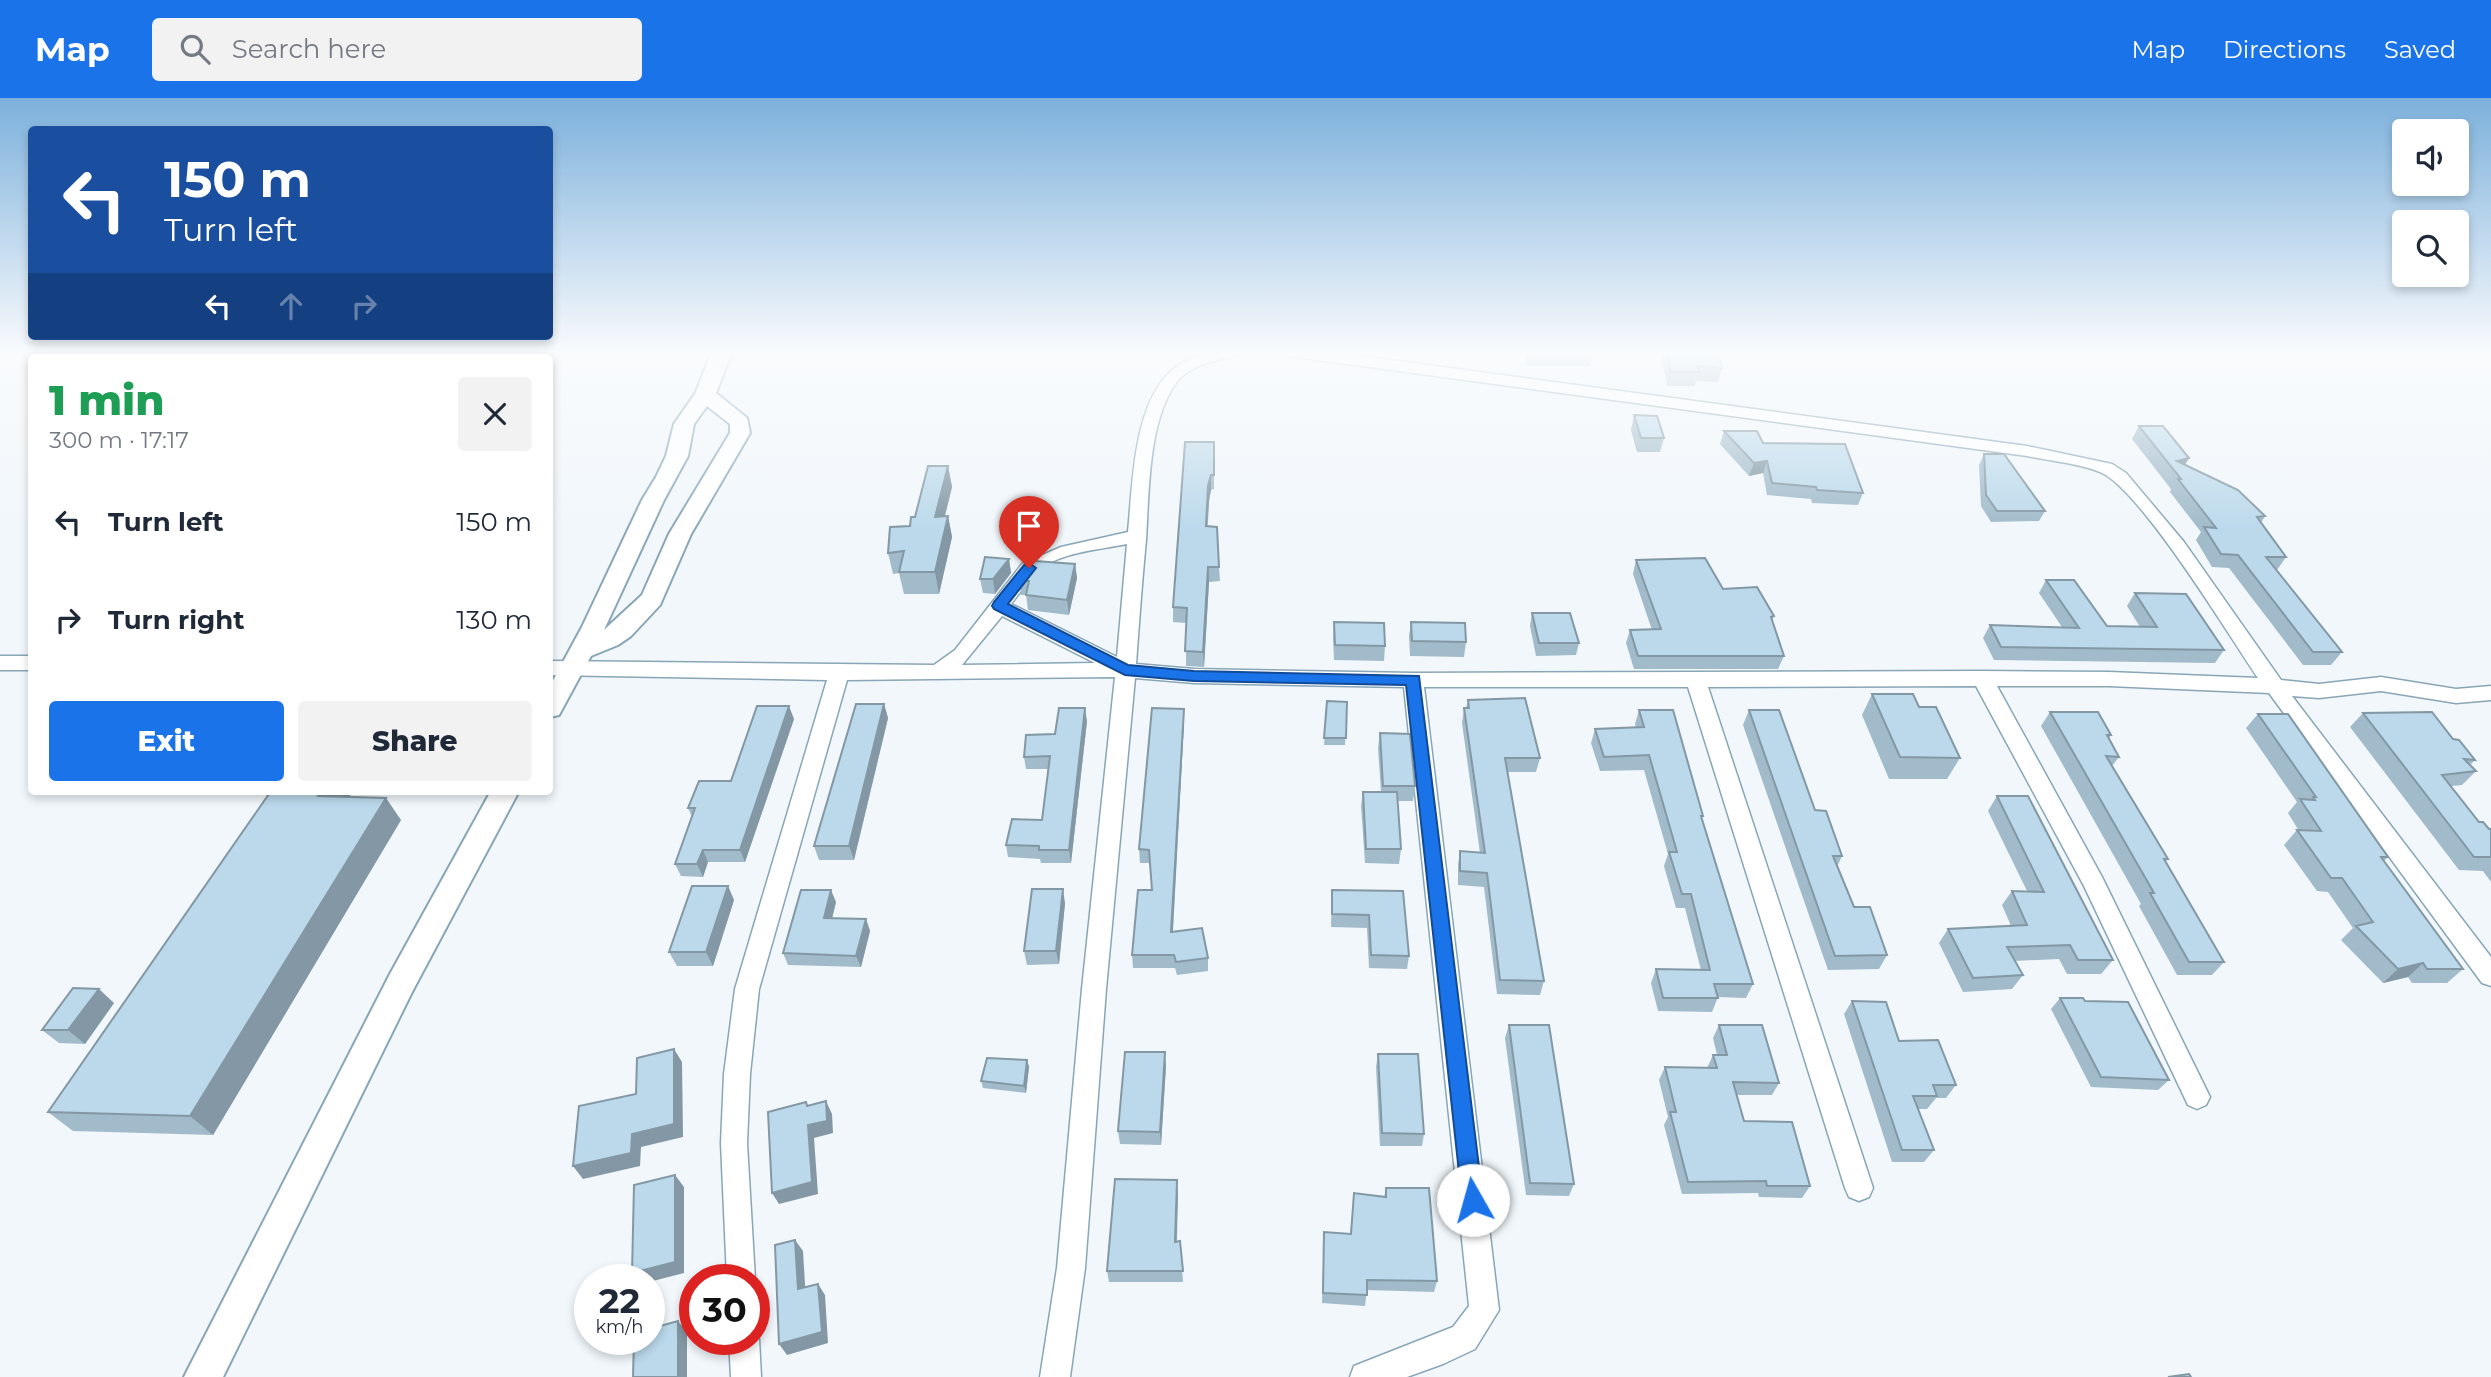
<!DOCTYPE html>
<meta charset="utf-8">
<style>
:root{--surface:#fff;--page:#f2f2f3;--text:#1f2937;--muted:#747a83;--accent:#1a73e8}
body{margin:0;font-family:Montserrat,sans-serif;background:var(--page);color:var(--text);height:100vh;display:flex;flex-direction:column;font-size:26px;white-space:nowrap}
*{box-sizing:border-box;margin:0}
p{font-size:23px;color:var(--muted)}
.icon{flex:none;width:38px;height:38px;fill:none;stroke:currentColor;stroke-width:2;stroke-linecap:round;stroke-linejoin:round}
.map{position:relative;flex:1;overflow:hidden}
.details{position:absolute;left:28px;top:256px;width:525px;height:441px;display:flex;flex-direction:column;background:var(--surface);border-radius:7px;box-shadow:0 4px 10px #0003}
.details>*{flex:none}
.hud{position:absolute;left:28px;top:28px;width:525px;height:214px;border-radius:7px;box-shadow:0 4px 10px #0003;background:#1a4fa0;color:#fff;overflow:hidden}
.controls{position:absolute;left:2392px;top:21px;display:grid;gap:14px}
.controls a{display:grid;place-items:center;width:77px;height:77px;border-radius:7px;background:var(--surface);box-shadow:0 4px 10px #0003;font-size:35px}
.speed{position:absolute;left:574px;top:1166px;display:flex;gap:14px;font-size:35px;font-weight:700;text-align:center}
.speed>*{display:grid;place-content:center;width:91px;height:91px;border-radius:50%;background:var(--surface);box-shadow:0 4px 10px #0003;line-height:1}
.speed small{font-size:18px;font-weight:400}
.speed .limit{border:10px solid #d22;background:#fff;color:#111}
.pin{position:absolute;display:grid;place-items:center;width:60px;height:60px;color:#fff;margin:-72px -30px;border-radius:50% 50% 50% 0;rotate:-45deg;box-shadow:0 0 7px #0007}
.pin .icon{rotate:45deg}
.me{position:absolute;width:77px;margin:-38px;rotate:353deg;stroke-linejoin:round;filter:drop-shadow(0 0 5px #0008)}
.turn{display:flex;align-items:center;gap:24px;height:147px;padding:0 21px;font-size:32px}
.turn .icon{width:91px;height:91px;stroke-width:2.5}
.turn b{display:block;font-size:49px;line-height:60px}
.lanes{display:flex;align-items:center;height:66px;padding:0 21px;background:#0003;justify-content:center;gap:35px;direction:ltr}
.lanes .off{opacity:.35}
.round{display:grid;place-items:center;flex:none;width:74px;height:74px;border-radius:7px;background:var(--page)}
.overview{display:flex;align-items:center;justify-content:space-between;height:119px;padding:0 21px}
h1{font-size:42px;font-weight:800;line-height:52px;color:#1e9e55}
.action{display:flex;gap:14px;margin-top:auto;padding:14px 21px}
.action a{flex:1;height:80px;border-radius:7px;background:var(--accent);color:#fff;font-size:28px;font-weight:800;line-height:80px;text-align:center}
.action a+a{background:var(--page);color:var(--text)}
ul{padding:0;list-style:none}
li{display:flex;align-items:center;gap:21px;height:98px;padding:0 21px}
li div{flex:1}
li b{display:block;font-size:26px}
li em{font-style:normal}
header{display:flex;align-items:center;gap:42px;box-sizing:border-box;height:98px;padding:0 35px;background:var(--accent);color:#fff}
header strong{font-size:33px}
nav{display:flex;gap:38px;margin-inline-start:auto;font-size:24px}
.search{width:490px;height:63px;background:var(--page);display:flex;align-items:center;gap:18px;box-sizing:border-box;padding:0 24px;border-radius:7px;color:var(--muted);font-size:26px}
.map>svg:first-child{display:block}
</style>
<header>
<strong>Map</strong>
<div class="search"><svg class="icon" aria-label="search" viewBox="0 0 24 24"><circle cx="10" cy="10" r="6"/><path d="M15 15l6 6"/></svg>Search here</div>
<nav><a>Map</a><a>Directions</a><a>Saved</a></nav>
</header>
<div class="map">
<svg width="2491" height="1279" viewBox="0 0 2491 1279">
<rect width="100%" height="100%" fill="#f1f7fb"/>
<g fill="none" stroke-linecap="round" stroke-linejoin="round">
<defs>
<path id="minor" d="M1217 253H1247L1244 256C1221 262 1192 264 1176 285 1148 324 1149 395 1146 442 1142 483 1139 525 1136 566L1194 571 1413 575 1982 573 2109 574 2258 580C2230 539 2139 389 2100 374 2078 365 2050 363 2027 358L1288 258 1280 253H1324L2027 348 2112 366 2126 375 2184 444 2281 582 2319 586 2381 579 2456 591 2491 588V602L2456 605 2381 593 2319 600 2292 598 2491 859V888L2482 885 2269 595 2109 588H1997L2102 779 2210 999 2206 1007 2197 1011 2188 1007 2084 788 1976 588 1708 589 1873 1090 1869 1099 1859 1103 1849 1099 1845 1090 1688 589H1424L1499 1212 1475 1251 1443 1266 1407 1279H1350L1354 1268 1453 1229 1469 1208 1404 589 1194 585 1135 580 1106 891 1085 1170 1070 1279H1040L1057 1170 1082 891 1115 579 847 582 759 891 750 976 747 1045 755 1181 754 1184V1181H727L721 1045 724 976 735 891 827 582 550 577V563L934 567 955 552 1022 466 1061 449 1128 434C1133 384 1133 300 1177 268 1189 260 1203 256 1217 253ZM1127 446 1117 559 1011 506C1019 496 1026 485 1034 476 1056 454 1099 452 1127 446ZM1002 518 1095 565 962 567Z
M0 558H32V572H0Z
M754 1230 759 1241 761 1279H731L729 1241H754Z"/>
<path id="tertiary" d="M712 253H732L716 295 747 320 750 335 691 436 660 507 631 538 618 547 591 558 559 617 550 619V588L582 529 642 402 656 379 666 358 674 326 695 296ZM707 308 730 326V335L669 436 642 497 604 532 664 402 688 358 694 326Z
M491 693H519L412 894 223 1279H184L390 876Z"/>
</defs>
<!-- minor casing -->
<use href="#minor" stroke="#89a6b7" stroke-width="3"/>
<!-- tertiary casing -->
<use href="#tertiary" stroke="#89a6b7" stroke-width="4"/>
<!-- minor -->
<use href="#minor" fill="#fff" fill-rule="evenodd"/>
<!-- tertiary -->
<use href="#tertiary" fill="#fff" fill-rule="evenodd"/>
</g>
<!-- wall -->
<path fill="#a1bbca" d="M1525 253H1593L1590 268H1526Z
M1664 253H1718L1722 270 1718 284 1696 283 1695 288H1667L1662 261Z
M1634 317 1664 340 1660 354H1637L1631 332Z
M2139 328 2189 360 2185 366 2265 418 2261 425 2286 459 2277 472 2342 554 2331 567H2303L2229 470 2212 469 2196 442 2201 434 2170 394 2171 391 2132 341Z
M1724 333 1763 345 1863 395 1858 407 1812 405 1811 401 1767 397 1763 375 1749 378 1720 346Z
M1214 344V391L1211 392 1209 403 1207 428 1219 469 1220 483 1209 484 1204 569 1186 568V525L1173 524V509Z
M1984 356 2045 413 2039 423 1991 424 1981 408 1979 367Z
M948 368 952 389 945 418H948L952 439 939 496H904L899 475 893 476 888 455 910 428Z
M1009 461 1011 475 995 496 983 495 980 481Z
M1636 462 1723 491 1774 518 1772 523 1784 558 1778 571H1634L1626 545 1630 532H1652L1633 476Z
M1075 466 1077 480 1069 517 1028 512 1026 497H1021L1019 483Z
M2046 482 2107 528 2140 529 2127 508 2135 495 2224 552 2215 565 1994 562 1983 540 1990 527 2062 529 2039 495Z
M1532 515 1579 545 1576 557 1536 558 1530 528Z
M1334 524 1385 548 1384 563 1334 562 1333 539Z
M1411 524 1466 544 1464 559 1410 558 1409 538Z
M1872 596 1919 609 1960 660 1947 681H1889L1862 617Z
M1468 602 1540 660 1536 674H1507L1544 883 1540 897 1497 896 1484 789 1458 787V767L1460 753 1480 755 1462 625 1464 610H1466Z
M1327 603 1347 604 1345 647H1324Z
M884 606 888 620 854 762H819L814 748Z
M1639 612 1703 718 1702 721 1753 886 1746 900 1718 899 1712 914 1658 913 1651 885 1656 871 1701 872 1685 810H1676L1664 768 1668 756 1644 672 1600 673 1591 645 1595 631 1636 629 1635 626Z
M1749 612 1815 712 1842 758 1837 769 1854 809 1887 857 1879 871 1828 872 1743 627Z
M2050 614 2111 637 2109 641 2119 659 2112 668 2168 761 2165 764 2224 864 2212 877H2177L2139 808 2141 806 2041 628Z
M2363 615 2453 641 2475 662 2470 667 2476 673 2462 687 2451 688 2479 724 2489 731H2491V784L2483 773 2459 772 2350 629Z
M2258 616 2388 759 2384 763 2463 871 2447 885H2412L2408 879 2383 885 2341 842 2353 830 2328 794 2317 793 2284 747 2297 732 2299 733 2288 715 2297 704 2246 630Z
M794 621 745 764H708L703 779 681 778 675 766 692 719 688 710 731 683Z
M1087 623 1071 765H1041L1040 761 1008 759 1006 747 1042 722 1048 671H1026L1024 659 1055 636Z
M1184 624 1173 834 1208 860V873L1177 877 1175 870H1133L1132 857 1152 792 1150 765H1140L1139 751Z
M1380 635 1415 688 1413 703H1397L1401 751 1399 766 1365 765 1361 708 1363 694H1381L1378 650Z
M271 693H350L352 695 349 699 401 722 213 1037 73 1033 48 1014Z
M1997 698 2113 862 2101 876H2067L2059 861 2014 863 2023 877 2012 891 1963 894 1939 845 1948 831 2011 828 2002 807 2012 793H2027L1988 713Z
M728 788 734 802 713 868H677L669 854Z
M1332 792 1403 793 1409 858 1407 871 1369 870 1367 830 1331 829Z
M836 804 832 821H866L870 833 861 869 788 867 783 855Z
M1065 805 1059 866 1027 867 1024 853Z
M2060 900 2085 903 2169 982 2158 992 2091 989 2051 911Z
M1852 903 1899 943 1956 987 1946 1000H1936L1927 1011H1918L1934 1052 1924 1064H1892L1844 916Z
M114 905 85 946 59 945 42 932Z
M1509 927 1574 1086 1569 1098 1526 1097 1505 940Z
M1719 927 1779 985 1772 997H1736L1744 1023 1810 1088 1802 1100 1759 1099 1758 1095 1682 1096 1664 1027 1668 1019 1659 982 1665 969 1707 970 1713 957H1717L1713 940Z
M1378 956 1424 1036 1422 1048H1380L1376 969Z
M1027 962 1029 969 1026 995 983 990 981 983Z
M1166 968 1161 1047 1120 1046 1118 1033Z
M1386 1090 1437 1183 1434 1194 1367 1192 1365 1208 1322 1205 1324 1134 1350 1136 1354 1095 1384 1099Z
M1178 1094 1177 1144 1180 1143 1183 1184H1109L1107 1173Z"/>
<!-- shaded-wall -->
<path fill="#8398a4" d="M2189 360 2181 373 2177 363Z
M1767 363 1763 375 1749 378 1754 365Z
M948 368 952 389 939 441 935 419Z
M1211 377V392L1209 403 1207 443 1208 388Z
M948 418 952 439 939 496 935 474Z
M1009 461 1011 475 995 496 993 481Z
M1075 466 1077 480 1069 517 1067 502Z
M1208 469 1209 484 1204 569 1203 554Z
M884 606 888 620 854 762 849 748Z
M789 608 794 621 745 764 740 752Z
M1085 610 1087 623 1071 765 1069 752Z
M1184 611V624L1172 847 1171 834Z
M322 693H350L352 695 334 720 318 698Z
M386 700 401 722 213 1037 190 1018Z
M703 752 708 764 703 779 697 766Z
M728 788 734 802 713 868 706 854Z
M1063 791 1065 805 1059 866 1056 853Z
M831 792 836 804 829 832 824 820Z
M866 821 870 833 861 869 856 858Z
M2423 865 2408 879 2383 885 2398 871Z
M99 891 114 905 85 946 68 932Z
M674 951 682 964 683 1039 641 1049 640 1068 583 1081 573 1068 632 1036Z
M1165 954 1166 968 1161 1047 1160 1034Z
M1027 962 1029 969 1026 995 1024 988Z
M826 1003 832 1016 833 1035 814 1040 818 1096 779 1106 772 1095 808 1027Z
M675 1077 684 1089V1175L649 1184V1181H637L632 1175Z
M1177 1082 1178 1094 1176 1155 1175 1144Z
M795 1142 803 1153 806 1203 798 1191Z
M818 1186 825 1197 828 1245 787 1257 779 1246Z
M678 1223 687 1234V1279H678Z"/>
<!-- building -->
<path fill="#bbd9eb" stroke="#8398a4" stroke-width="2" d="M1528 253H1593L1592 256H1528Z
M1667 253H1718L1722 270 1697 268 1699 274H1671Z
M1634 317 1657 318 1664 340H1641Z
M2139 328H2163L2189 360 2177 363 2238 392 2265 418 2257 419 2286 459H2266L2342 554H2313L2238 457 2221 456 2204 429 2216 430 2178 381H2181Z
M1724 333H1757L1763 345 1845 346 1863 395 1817 392 1816 389 1772 385 1767 363 1754 365Z
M1185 344H1214V377H1211L1208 388 1206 428 1217 429 1219 469H1208L1203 554 1185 553 1187 510 1173 509Z
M1984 356H2004L2045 413H1997L1986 397Z
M928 368H948L935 419 948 418 935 474H899L904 453 888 455 890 429 910 428 911 419H915Z
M985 459 1009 461 993 481H980Z
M1705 460 1723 491 1757 489 1774 518 1771 519 1784 558H1638L1630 532 1661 531 1636 462Z
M1035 463 1075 466 1067 502 1026 497 1029 483H1019Z
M2046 482H2074L2107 528 2157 529 2135 495 2186 496 2224 552 2001 549 1990 527 2079 530Z
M1532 515H1570L1579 545H1539Z
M1334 524 1384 525 1385 548 1335 547Z
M1411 524 1465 525 1466 544 1412 543Z
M1872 596H1913L1919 609H1936L1960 660 1900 659Z
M1525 600 1540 660H1505L1544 883 1500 882 1487 775 1460 773V753L1485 755 1464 610H1469L1468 602Z
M1327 603 1347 604 1346 640H1324Z
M856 606H884L849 748H814Z
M757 608H789L740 752H703L697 766H675L695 710H688L699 683H731Z
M1059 610H1085L1069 752H1039V748L1006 747 1012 721 1042 722 1050 658 1024 659 1026 637 1055 636Z
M1152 610 1184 611 1171 834 1202 830 1208 860 1176 864 1174 857H1132L1138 792H1152L1149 752 1139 751Z
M1639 612H1673L1703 718H1701L1753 886H1714L1718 900H1663L1656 871 1710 872 1691 796H1682L1669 754H1677L1649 657 1604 659 1595 631 1644 629Z
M1749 612H1779L1815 712 1826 713 1842 758H1833L1854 809H1870L1887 857 1835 858Z
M2050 614H2098L2111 637H2107L2119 659 2106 658 2168 761H2164L2224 864H2189L2150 795H2154Z
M2432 614 2453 641 2459 642 2475 662 2464 661 2476 673 2442 677 2479 724H2483L2489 731H2491V759H2474L2363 615Z
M2258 616H2288L2388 759H2381L2463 871H2427L2423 865 2398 871 2356 828 2373 824 2342 780H2331L2297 732 2321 733 2300 701 2315 702 2313 699H2316Z
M1380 635 1410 636 1415 688H1383Z
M271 693H322L318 698 386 700 190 1018 48 1014Z
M1363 694H1397L1401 751H1366Z
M1997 698H2028L2113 862H2078L2070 847 2007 849 2023 877 1973 880 1948 831 2027 827 2012 793 2044 794Z
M692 788H728L706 854H669Z
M1032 791H1063L1056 853H1024Z
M801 792H831L824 820 866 821 856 858 783 855Z
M1332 792 1403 793 1409 858 1371 857 1369 817 1332 816Z
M73 890 99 891 68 932H42Z
M2060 900H2083L2085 903 2128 904 2169 982 2101 979Z
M1852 903 1886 904 1899 943 1938 942 1956 987H1933L1937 998H1913L1934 1052H1902Z
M1509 927H1549L1574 1086 1530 1085Z
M1719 927H1762L1779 985 1733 984 1744 1023 1792 1024 1810 1088H1767L1766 1083 1688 1084 1670 1014H1676L1665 969 1717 970 1713 957H1727Z
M674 951V1026L632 1036 631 1055 573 1068 579 1008 636 996 637 960Z
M1125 954H1165L1160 1034 1118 1033Z
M1378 956H1418L1424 1036 1382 1035Z
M987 960 1027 962 1024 988 981 983Z
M826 1003 827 1023 808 1027 812 1084 772 1095 768 1014 806 1004 807 1008Z
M675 1077V1164L632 1175 634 1087Z
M1115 1081 1177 1082 1175 1144 1180 1143 1183 1173H1107Z
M1386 1090H1429L1437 1183 1367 1182V1197L1323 1195 1324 1134 1351 1136 1354 1095 1386 1099Z
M795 1142 798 1191 818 1186 822 1234 779 1246 775 1147Z
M678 1223V1279H633L634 1241H649V1231Z
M2189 1276 2191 1279H2168Z"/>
<!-- sky -->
<linearGradient id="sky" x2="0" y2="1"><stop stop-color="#7cb0db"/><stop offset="0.59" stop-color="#f9fbfd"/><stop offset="1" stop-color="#f9fbfd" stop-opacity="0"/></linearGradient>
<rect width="2491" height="432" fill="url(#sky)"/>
<!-- route -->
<path fill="#1a73e8" stroke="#114b97" stroke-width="2" d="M1029 465 1036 470 1008 506 1128 567 1194 573 1419 578 1483 1102 1480 1110 1473 1113 1465 1110 1462 1102 1406 587 1194 583 1125 577 994 511 992 508 994 504 1024 467Z"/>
</svg>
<div class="controls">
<a><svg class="icon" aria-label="sound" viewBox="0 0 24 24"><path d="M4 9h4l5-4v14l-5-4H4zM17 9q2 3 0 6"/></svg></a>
<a><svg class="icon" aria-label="search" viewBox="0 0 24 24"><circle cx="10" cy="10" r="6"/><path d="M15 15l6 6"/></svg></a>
</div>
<div class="speed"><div>22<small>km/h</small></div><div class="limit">30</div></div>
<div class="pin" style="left:1029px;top:470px;background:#d93025"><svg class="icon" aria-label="arrive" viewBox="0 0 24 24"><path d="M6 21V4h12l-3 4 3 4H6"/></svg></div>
<svg class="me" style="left:1473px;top:1102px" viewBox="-20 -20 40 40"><circle r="19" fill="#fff"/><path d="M0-13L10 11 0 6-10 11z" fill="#1a73e8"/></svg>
<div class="hud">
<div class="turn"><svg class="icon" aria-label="left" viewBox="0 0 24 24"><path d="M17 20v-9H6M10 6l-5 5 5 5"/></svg><div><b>150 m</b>Turn left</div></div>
<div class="lanes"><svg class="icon" aria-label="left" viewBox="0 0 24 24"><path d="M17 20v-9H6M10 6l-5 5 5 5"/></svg><svg class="icon off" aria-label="ahead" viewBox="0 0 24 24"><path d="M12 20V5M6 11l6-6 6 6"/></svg><svg class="icon off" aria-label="right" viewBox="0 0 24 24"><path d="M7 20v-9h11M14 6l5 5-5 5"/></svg></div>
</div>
<section class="details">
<div class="overview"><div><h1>1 min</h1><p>300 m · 17:17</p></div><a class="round"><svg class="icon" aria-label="close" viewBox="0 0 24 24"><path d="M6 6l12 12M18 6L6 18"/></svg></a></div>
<ul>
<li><svg class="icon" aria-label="left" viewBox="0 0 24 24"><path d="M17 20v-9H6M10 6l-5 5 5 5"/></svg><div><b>Turn left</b></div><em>150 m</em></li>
<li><svg class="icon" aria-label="right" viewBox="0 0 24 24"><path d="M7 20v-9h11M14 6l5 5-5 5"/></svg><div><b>Turn right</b></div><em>130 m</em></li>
</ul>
<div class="action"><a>Exit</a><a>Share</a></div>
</section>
</div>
